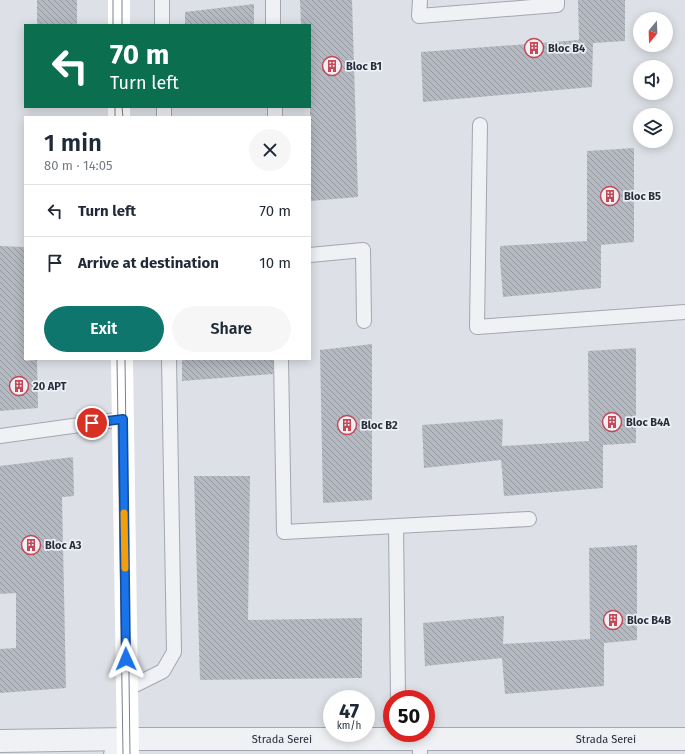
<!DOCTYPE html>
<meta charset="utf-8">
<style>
:root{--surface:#fff;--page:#f6f6f7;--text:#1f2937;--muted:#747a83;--line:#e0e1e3;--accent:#0f766e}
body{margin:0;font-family:"Fira Sans",sans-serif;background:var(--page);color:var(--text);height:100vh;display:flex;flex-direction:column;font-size:15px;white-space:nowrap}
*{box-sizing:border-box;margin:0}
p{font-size:13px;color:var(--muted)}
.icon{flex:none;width:22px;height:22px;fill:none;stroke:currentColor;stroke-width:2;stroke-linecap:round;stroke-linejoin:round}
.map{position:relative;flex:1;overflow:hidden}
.sheet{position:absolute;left:24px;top:116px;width:287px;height:244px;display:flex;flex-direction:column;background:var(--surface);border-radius:0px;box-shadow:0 2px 10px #0003}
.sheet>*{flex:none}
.guide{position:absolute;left:24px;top:24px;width:287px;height:84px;border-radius:0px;box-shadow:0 2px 10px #0003;background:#0b6e4f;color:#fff;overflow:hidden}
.needle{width:26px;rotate:199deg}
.controls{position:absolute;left:633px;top:12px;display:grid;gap:8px}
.controls a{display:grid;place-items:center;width:40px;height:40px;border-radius:50%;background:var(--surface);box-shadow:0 2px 10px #0003;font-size:20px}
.speed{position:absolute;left:323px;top:690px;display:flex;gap:8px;font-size:20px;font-weight:700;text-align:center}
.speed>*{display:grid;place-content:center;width:52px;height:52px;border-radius:50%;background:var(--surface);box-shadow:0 2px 10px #0003;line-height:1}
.speed small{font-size:10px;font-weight:400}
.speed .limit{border:6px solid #d22;background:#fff;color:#111}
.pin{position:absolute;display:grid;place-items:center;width:34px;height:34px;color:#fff;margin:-17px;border:2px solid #fff;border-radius:50%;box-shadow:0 1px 4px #0007}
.me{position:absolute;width:44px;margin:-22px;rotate:359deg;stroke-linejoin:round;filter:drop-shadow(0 0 3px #0008)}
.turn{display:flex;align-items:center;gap:14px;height:84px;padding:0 20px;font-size:18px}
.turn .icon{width:52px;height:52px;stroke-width:2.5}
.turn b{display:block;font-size:28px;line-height:34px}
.round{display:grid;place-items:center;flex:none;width:42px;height:42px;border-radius:21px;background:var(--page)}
.headline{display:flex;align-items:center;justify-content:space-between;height:68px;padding:0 20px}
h1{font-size:24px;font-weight:600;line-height:30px}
.cta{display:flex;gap:8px;margin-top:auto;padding:8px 20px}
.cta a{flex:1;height:46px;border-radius:24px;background:var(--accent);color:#fff;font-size:16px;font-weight:600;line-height:46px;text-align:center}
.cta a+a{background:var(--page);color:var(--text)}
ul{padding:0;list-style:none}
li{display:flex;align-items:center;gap:12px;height:52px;padding:0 20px;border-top:1px solid var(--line)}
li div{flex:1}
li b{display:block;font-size:15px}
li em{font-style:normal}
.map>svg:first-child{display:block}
</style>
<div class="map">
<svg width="685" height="754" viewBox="0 0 685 754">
<defs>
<pattern id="building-back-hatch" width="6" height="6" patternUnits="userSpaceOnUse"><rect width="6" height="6" fill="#b5b9c2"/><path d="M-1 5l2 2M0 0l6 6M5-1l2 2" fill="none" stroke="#93979f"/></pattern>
</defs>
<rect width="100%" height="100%" fill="#dde0e6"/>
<!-- building -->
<path fill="url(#building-back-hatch)" d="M37 0H77V25H37Z
M300 0H352L358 197 310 201V25H301Z
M578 0H625V41L593 43 592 87 423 102 421 52 579 40Z
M254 4V25H185V12Z
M634 148V242L601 245V288L503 297 500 260V246L587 241V151Z
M0 246 25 247V361L37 360 38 408 0 411Z
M372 344V500L323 503 320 350Z
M636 348V443L603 445V488L504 496 501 459V460L424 468 422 425 503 419 502 446 589 441 588 351Z
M182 359H273V374L182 381Z
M73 457 74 496 62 497 66 688 0 693V649L16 648V593L0 594V466Z
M194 476H250L248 620 362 618V678L200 680Z
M637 545V640L604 643V686L505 694 502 658 425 666 423 623 504 616 503 644 590 639 589 548Z"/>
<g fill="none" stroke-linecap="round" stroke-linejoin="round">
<defs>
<path id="service" d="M162 0V25
M273 0V25
M420 0 419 16 557 5V0
M164 107V117
M275 107V117
M480 125 477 327 685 312
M310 255 363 250 364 321
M281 359 284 532 529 519
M0 436 123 419
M396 526 398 699
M127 689 163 671 174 652 169 359
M111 754 127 739
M420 754V739"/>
<path id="tertiary" d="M0 741 127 739H685"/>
</defs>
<!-- service casing -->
<use href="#service" stroke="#a3a7b0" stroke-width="16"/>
<!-- tertiary casing -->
<use href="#tertiary" stroke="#a3a7b0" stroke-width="24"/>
<!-- service -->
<use href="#service" stroke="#eff1f5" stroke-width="14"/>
<!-- tertiary -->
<use href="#tertiary" stroke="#eff1f5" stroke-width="22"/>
<!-- secondary -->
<path stroke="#fff" stroke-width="22" d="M119 0V25
M119 107V117
M122 359 128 754"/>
<!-- tram -->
<path stroke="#78808f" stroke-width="1" d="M113 0V25
M122 0V25
M115 107V117
M122 107 123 117
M117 359 123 754
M125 359 130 754"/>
</g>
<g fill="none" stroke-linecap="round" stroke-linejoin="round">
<defs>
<path id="route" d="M92 423 123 419 126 659"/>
</defs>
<!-- route casing -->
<use href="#route" stroke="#114b97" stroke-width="10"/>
<!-- route -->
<use href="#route" stroke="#1a73e8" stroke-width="7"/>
<!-- slow -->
<path stroke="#f59e0b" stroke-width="7" d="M124 513 125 568"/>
</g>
<!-- icons -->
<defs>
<symbol id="building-ring" viewBox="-11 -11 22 22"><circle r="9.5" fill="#eceff4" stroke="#c54857" stroke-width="1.5"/><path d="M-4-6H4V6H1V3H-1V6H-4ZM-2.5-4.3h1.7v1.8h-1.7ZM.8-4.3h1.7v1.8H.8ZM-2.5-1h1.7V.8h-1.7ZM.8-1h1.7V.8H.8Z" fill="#c54857"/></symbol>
</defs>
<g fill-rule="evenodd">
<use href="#building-ring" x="523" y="37" width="22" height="22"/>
<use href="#building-ring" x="321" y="55" width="22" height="22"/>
<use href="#building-ring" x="599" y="185" width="22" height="22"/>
<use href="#building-ring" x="8" y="375" width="22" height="22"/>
<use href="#building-ring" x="601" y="411" width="22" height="22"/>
<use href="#building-ring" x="336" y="414" width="22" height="22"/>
<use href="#building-ring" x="20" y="534" width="22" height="22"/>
<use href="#building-ring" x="602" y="609" width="22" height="22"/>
</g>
<g text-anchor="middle" stroke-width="3.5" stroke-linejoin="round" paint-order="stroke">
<!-- poi labels -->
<g font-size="11" font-weight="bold" fill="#282e3c" stroke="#eceff4" text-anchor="start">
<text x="548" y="52">Bloc B4</text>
<text x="346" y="70">Bloc B1</text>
<text x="624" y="200">Bloc B5</text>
<text x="33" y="390">20 APT</text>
<text x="626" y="426">Bloc B4A</text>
<text x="361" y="429">Bloc B2</text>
<text x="45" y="549">Bloc A3</text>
<text x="627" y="624">Bloc B4B</text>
</g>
<!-- street labels -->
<g font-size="11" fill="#282e3c" stroke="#eceff4">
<text x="282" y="743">Strada Serei</text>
<text x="606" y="743">Strada Serei</text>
</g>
</g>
</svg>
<div class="controls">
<a><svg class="needle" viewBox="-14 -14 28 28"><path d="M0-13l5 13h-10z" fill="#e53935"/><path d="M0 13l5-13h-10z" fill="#747a83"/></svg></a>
<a><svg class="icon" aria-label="sound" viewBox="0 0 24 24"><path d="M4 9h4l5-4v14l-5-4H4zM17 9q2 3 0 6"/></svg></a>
<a><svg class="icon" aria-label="layers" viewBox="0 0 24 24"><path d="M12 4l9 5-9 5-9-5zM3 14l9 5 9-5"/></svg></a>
</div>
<div class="speed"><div>47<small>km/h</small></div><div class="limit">50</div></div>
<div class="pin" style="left:92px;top:423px;background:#d93025"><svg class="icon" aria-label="arrive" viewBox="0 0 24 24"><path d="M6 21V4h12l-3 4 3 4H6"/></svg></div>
<svg class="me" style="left:126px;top:659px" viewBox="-20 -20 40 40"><path d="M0-17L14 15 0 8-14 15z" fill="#1a73e8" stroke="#fff" stroke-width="4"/></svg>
<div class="guide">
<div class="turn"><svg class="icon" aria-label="left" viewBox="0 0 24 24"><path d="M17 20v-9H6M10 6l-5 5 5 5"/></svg><div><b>70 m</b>Turn left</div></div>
</div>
<section class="sheet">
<div class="headline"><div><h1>1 min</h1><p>80 m · 14:05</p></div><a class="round"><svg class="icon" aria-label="close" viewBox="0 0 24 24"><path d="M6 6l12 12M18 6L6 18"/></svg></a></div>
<ul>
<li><svg class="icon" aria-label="left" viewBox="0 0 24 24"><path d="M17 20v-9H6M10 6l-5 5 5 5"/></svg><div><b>Turn left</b></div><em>70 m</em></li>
<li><svg class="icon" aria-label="arrive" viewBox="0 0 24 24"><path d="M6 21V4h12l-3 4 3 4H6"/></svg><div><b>Arrive at destination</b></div><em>10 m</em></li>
</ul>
<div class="cta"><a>Exit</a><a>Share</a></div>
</section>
</div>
